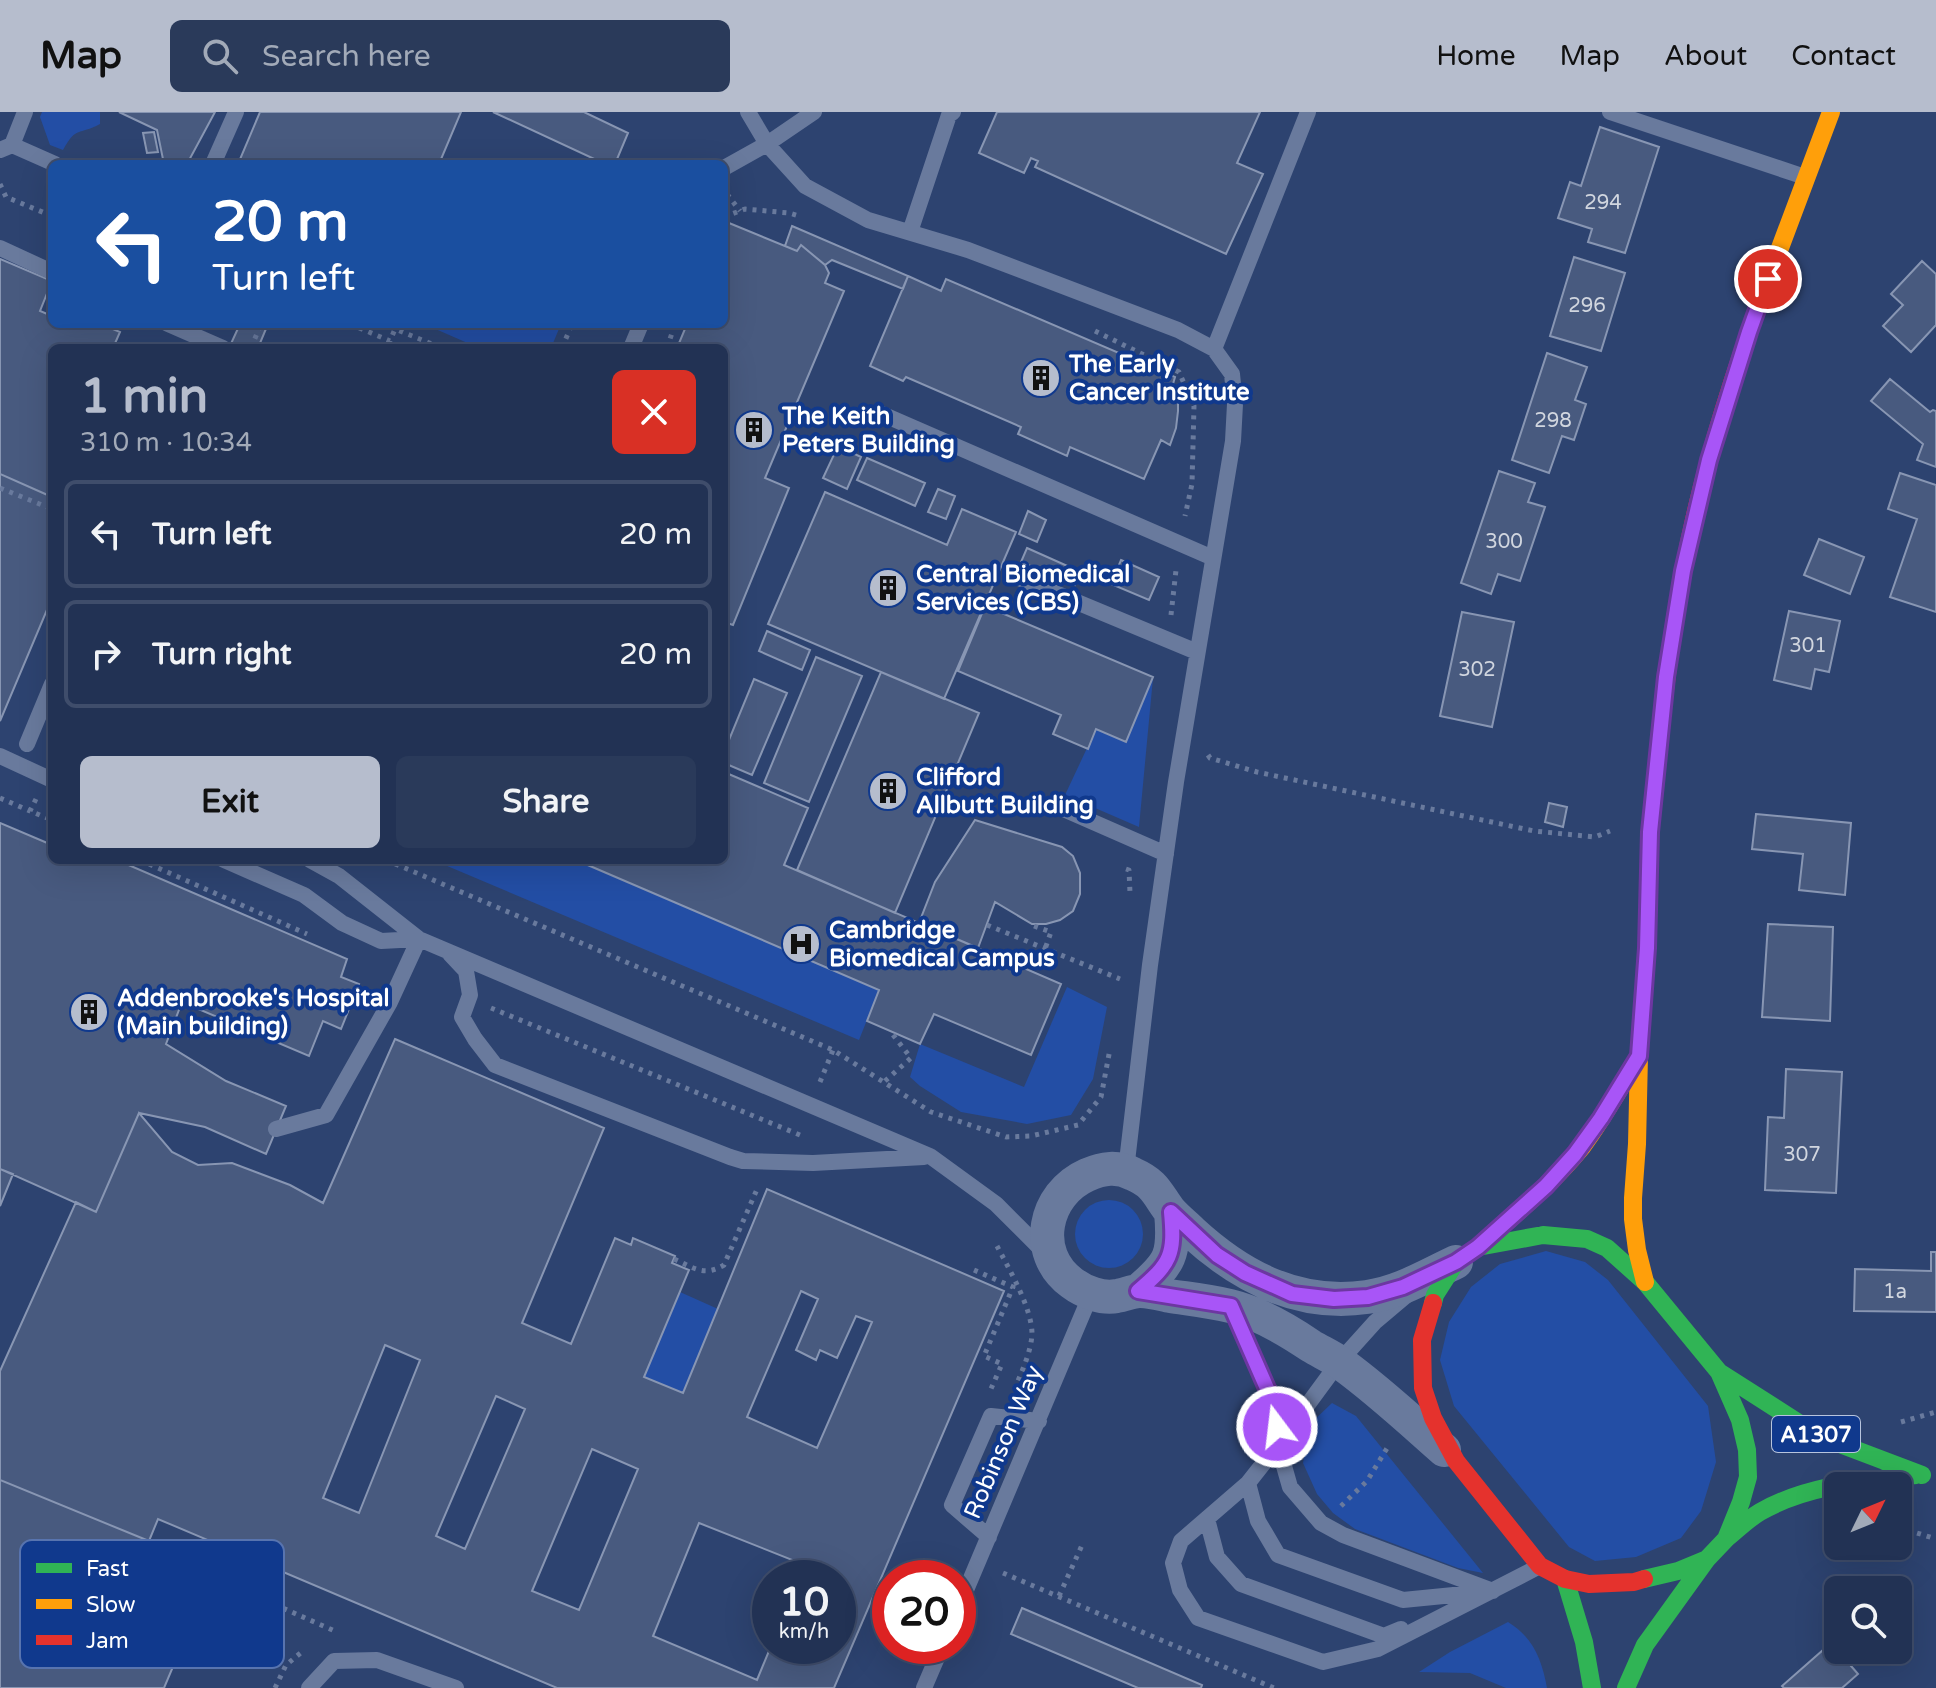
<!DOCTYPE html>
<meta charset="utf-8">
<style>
:root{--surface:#223254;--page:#2a3a5a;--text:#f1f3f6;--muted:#a2aab8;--line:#3f4d6b;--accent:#b6bdcd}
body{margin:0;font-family:"Varela Round",sans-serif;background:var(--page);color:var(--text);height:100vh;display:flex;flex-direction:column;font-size:30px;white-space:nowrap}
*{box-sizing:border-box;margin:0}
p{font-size:26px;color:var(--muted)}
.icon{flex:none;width:44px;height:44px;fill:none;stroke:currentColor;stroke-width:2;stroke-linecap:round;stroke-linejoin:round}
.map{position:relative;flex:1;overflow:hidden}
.details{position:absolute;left:48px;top:232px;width:680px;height:520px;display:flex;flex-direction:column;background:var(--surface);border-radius:12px;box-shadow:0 8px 32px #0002,0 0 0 2px var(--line)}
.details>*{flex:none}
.guide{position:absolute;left:48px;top:48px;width:680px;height:168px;border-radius:12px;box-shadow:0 8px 32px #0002,0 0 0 2px var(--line);background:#1a4fa0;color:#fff;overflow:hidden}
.needle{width:52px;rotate:47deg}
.buttons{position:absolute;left:1824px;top:1360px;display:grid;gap:16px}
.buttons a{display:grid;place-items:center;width:88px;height:88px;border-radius:12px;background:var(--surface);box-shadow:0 8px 32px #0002,0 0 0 2px var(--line);font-size:40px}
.speed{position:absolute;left:752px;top:1448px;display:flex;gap:16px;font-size:40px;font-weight:700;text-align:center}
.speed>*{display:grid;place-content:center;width:104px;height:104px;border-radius:50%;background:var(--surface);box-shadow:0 8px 32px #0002,0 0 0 2px var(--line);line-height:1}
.speed small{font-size:20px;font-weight:400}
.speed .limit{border:12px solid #d22;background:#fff;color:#111}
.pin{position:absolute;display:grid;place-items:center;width:68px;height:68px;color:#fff;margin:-34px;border:4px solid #fff;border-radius:50%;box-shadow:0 2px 8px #0007}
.me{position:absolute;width:88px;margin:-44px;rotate:345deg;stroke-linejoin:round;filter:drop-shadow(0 0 6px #0008)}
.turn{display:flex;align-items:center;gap:28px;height:168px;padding:0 32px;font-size:36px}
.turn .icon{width:104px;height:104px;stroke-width:2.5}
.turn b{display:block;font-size:56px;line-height:68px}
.round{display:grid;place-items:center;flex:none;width:84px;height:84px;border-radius:12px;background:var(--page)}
.headline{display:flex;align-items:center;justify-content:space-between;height:136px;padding:0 32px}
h1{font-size:48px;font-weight:700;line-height:60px;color:var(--accent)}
.button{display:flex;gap:16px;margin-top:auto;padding:16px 32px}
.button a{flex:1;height:92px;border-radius:12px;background:var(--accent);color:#111;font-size:32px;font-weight:700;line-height:92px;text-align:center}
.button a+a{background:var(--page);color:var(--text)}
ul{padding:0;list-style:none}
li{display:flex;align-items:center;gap:24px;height:108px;margin:0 16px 12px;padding:0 16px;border:4px solid var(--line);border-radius:12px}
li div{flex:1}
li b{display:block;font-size:30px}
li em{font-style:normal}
header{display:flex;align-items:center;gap:48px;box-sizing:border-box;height:112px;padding:0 40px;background:var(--accent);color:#111}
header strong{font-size:38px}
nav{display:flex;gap:44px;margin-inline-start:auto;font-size:28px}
.search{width:560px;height:72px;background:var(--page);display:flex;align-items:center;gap:20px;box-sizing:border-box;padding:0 28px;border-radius:12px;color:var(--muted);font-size:30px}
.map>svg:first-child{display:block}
</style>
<header>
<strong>Map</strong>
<div class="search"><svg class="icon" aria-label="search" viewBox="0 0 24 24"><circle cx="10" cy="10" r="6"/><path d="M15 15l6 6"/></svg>Search here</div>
<nav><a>Home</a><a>Map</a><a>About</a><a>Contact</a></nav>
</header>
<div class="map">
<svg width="1936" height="1576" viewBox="0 0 1936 1576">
<rect width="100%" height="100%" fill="#2d4370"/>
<!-- green -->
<path fill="#234ea5" d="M42 0H100V12C78 24 77 13 63 38L50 33 40 5Z
M424 212H561L551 236H479Z
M1153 566 1139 715 1065 683 1096 617 1126 630Z
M433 748H576L879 878 859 928Z
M1067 875 1107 895 1093 967 1071 1003 1027 1012 961 1000 920 974 910 965 920 932 1024 975Z
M1075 1122a34 34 0 1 1 68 0a34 34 0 1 1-68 0Z
M1546 1139 1585 1150 1608 1168 1708 1294 1716 1350 1701 1399 1681 1426 1636 1445 1595 1449 1569 1435 1454 1294 1440 1248 1449 1210 1471 1175 1500 1152Z
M680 1180 718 1197 683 1281 644 1265Z
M1332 1291 1356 1304 1483 1461 1458 1456 1355 1417 1333 1401 1317 1382 1303 1351 1311 1311Z
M1508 1510C1533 1525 1542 1548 1547 1576H1506L1470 1561 1419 1560 1450 1540Z"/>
<!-- building -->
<path fill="#485a7f" stroke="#8896b3" stroke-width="2" fill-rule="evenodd" d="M119 0H215L187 52H164L157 18Z
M260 0H461L439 52H238Z
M493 0H584L628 21 615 52H605Z
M997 0H1260L1237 51 1263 62 1226 142 1035 55 1038 49 1031 46 1024 61 979 41Z
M1600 15 1659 35 1625 141 1588 130 1592 117 1558 106 1570 70 1581 74Z
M154 20 158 40 147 41 143 21Z
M729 111 797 139 801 133 825 153 829 161 825 171 844 179 765 366 789 376 733 513 724 510V236H677L687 212H724V124Z
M792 114 908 164 903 177 832 148 825 153 801 133 797 139 785 134Z
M1574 145 1625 161 1601 239 1550 224Z
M0 147 52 169 40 199 52 204V212H101L120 220 113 236H52V385L0 362Z
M1922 149 1936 162V213L1911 240 1883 214 1903 193 1891 182Z
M908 164 941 179 946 167 1175 265 1173 272 1178 284V299L1176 316 1170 333 1161 328 1144 367 1070 335 1067 344 1018 322 1021 315 906 265 903 269 870 254Z
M240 212H268L258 236H229Z
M1547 241 1587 255 1575 288 1586 292 1574 328 1562 324 1549 361 1512 348Z
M1890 267 1930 300 1933 298 1936 299V355L1917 348 1923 332 1871 289Z
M838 334 861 345 847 377 823 366Z
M867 346 925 371 915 394 857 368Z
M1499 359 1535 371 1528 390 1545 395 1520 469 1498 462 1491 482 1461 471Z
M1900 361 1936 373V500L1890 485 1917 407 1888 397Z
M0 362 52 385V486L0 609Z
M938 377 955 384 946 407 928 400Z
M825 380 947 433 962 397 1016 420 944 587 768 512Z
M1028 399 1046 408 1037 430 1019 422Z
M1819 427 1864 445 1850 482 1804 463Z
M1027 436 1081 460 1075 473 1021 450Z
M1121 448 1159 465 1149 488 1111 472Z
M985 494 1153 565 1126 630 1096 617 1088 637 1053 622 1061 603 958 559Z
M1789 499 1840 509 1829 560 1815 557 1811 577 1774 568Z
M1462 500 1514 510 1492 615 1440 604Z
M767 519 810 538 802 558 759 539Z
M816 545 862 564 809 690 764 671Z
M881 560 979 601 895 801 797 758Z
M754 567 787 581 752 663 724 651V640Z
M724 660 808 696 784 753 1061 872 1031 943 934 902 920 932 867 909 879 878 576 748H724Z
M1549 691 1567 695 1563 715 1545 710Z
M1756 702 1851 711 1845 783 1799 778 1803 742 1752 737Z
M975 708 1062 735 1073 744 1080 761V782L1073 799 1060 808 1046 812H1032L995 790 978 836 919 811 935 770Z
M0 711 52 733V748H87L98 752 99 748H117L347 847 341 865 359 872 341 917 323 909 309 944 182 890 166 932 226 969 286 994 266 1042 205 1015 139 1001 96 1100 0 1057Z
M1768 812 1833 815 1830 909 1762 905Z
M395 927 604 1016 522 1211 571 1232 615 1126 631 1133 633 1126 675 1144 672 1151 689 1158 644 1265 683 1281 767 1077 1004 1179 834 1576H557L158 1407 149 1429 0 1368V1259L76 1090 96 1100 139 1001 172 1040 198 1053 232 1051 290 1073 323 1091ZM801 1179 818 1187 796 1238 816 1248 820 1238 837 1246 856 1204 872 1210 817 1336 747 1305ZM385 1233 420 1248 359 1401 323 1386ZM496 1284 525 1297 465 1437 436 1424ZM592 1337 638 1357 579 1498 532 1479ZM699 1411 805 1453 800 1466H838V1534H771L757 1568 653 1524Z
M1786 957 1842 960 1836 1081 1765 1078 1768 1005 1784 1006Z
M0 1057 13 1062 0 1094Z
M1931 1140H1936V1200L1854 1199 1855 1157 1931 1159Z
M0 1368 149 1429 114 1518 175 1550 164 1576H0Z
M1022 1496 1202 1573 1201 1576H1138L1011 1522Z
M1831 1531 1858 1562 1842 1576H1784L1782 1574Z"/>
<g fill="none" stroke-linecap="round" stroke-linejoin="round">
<!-- path -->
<path stroke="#697a9d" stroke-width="5" stroke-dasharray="4 6" stroke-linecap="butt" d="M591 52 593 46
M0 72 6 85 52 104
M727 82 740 99
M724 105 745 97 789 101 799 104
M350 212 390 229 395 217 384 212
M397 212 395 217 442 236
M1095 219 1179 260 1194 294 1192 372 1185 404
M251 236 261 212
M562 236 572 212
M667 236 675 212
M0 376 52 397
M1171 503 1176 458
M1208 643 1210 646 1257 660 1534 719 1595 725 1610 719
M0 686 30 699
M36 687 30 699 52 708
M140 748 307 822
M386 748 833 938 931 1000 1006 1025 1031 1024 1078 1013 1101 985 1110 937
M1126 757 1129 758 1130 781
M987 813 1120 867
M1034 814 1051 820 1045 837
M491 896 800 1023
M885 969 911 946 890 919
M820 970 833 938
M997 1134C1009 1157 1032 1196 1032 1222 1031 1240 1022 1259 1015 1276L1009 1277
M674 1147C694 1156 704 1165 724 1153L758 1075
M974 1158 1013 1175 984 1244 1002 1252 990 1279
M1901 1310 1936 1300
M1341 1394 1367 1369 1389 1333
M1898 1415 1936 1427
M1003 1461 1274 1576
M210 1464 337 1520
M1059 1484 1083 1431
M275 1576 286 1553 303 1539"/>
<!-- lane -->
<path stroke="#697a9d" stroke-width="16" d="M748 0 767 32 805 74 868 108 968 138 1178 218 1214 237 1232 262 1235 292 1233 329 1176 670 1150 853 1126 1058
M1610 0 1805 65
M12 33 55 52
M0 38 12 33 25 0
M213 52 236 0
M724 56 767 32 814 0
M910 120 949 3 953 0
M0 136 52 160
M168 212 223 236
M631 236 641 212
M1214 237 1308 0
M882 302 1213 446
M1019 466 1197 540
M27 632 52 572
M0 644 52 668
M1061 696 1166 742
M224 748 304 783 342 811 381 829 419 827
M310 748 339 764 419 827 930 1044 996 1092 1046 1142
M450 842 466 859 470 883 462 905 475 927 495 953 730 1045 743 1049 813 1051 924 1045
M276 1017 326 1003 390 890 419 827
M1407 1183 1375 1210 1339 1250 1278 1333 1248 1371 1181 1429 1173 1451 1180 1478 1198 1506 1323 1550 1378 1537 1538 1455
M1232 1196 1276 1297 1278 1333 1290 1375 1321 1411 1343 1423 1493 1479
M1248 1371 1258 1409 1278 1443 1403 1488 1484 1480
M1207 1407 1217 1445 1241 1472 1384 1524 1401 1517
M989 1425 952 1393 991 1304 1039 1309
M958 1497 1091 1182
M309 1576 334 1549 377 1548 456 1576
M924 1576 942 1534"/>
<!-- street -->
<path stroke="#697a9d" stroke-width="34" d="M1138 1179C1171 1151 1175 1143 1171 1100
M1444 1338C1411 1309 1378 1278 1342 1252 1332 1245 1321 1240 1311 1234 1286 1217 1259 1201 1230 1194 1210 1189 1190 1187 1170 1184 1161 1182 1150 1179 1140 1179 1132 1179 1125 1183 1117 1184 1102 1187 1084 1180 1072 1171 1031 1141 1044 1082 1087 1063 1103 1056 1117 1054 1133 1062 1156 1072 1157 1082 1170 1099 1177 1107 1185 1113 1192 1120 1241 1165 1298 1195 1367 1185 1399 1181 1428 1163 1456 1150"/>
<!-- fast -->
<path stroke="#30b455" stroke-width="18" d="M1543 1123 1587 1127 1607 1136 1645 1170 1719 1260 1740 1308 1747 1338 1748 1365 1741 1390 1726 1427 1707 1447 1678 1459 1644 1467
M1433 1191 1435 1183 1456 1150 1478 1135 1543 1123
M1719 1260 1819 1324 1922 1363
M1726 1427C1737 1418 1748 1407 1760 1400 1807 1373 1863 1369 1916 1363
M1565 1467 1584 1530 1592 1576
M1626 1576 1645 1533 1707 1447"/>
<!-- slow -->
<path stroke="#ff9f0a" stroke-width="18" d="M1762 184 1831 0
M1480 1134C1515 1102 1552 1072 1582 1035 1603 1007 1620 976 1638 946
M1645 1170 1637 1138 1633 1107V1086L1637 1032 1639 944 1647 836 1650 720 1659 631"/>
<!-- jam -->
<path stroke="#e5322d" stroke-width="18" d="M1659 631C1665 574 1672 518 1683 461 1700 367 1729 274 1762 184
M1433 1191 1422 1228 1423 1276 1433 1306 1456 1349 1540 1454 1565 1467 1589 1472 1634 1470 1644 1467"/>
</g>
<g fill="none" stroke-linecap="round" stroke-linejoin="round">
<defs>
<path id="route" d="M1277 1315 1276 1297 1231 1194 1138 1179C1171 1151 1175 1143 1171 1100L1217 1143 1245 1161 1292 1182 1334 1187 1368 1185 1403 1175 1456 1150 1478 1135 1546 1074 1575 1042 1601 1006 1639 944 1647 836 1650 720 1666 565 1683 459 1709 348 1749 220 1768 167"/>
</defs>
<!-- route casing -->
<use href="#route" stroke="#6d37a1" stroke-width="20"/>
<!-- route -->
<use href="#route" stroke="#a855f7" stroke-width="14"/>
</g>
<!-- icons -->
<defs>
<symbol id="building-disc" viewBox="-11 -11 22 22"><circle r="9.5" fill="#b6bdcd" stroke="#10398d"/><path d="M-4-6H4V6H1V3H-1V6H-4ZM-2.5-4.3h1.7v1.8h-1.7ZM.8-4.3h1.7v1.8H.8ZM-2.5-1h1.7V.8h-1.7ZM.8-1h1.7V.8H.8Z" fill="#111"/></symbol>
<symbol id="hospital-disc" viewBox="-11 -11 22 22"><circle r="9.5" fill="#b6bdcd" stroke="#10398d"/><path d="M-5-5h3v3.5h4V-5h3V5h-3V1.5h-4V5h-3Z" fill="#111"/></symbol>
</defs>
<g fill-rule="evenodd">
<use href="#building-disc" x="1019" y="244" width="44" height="44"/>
<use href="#building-disc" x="732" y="296" width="44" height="44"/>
<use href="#building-disc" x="866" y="454" width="44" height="44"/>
<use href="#building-disc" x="866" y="657" width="44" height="44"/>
<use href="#hospital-disc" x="779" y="810" width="44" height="44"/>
<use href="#building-disc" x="67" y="878" width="44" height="44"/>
</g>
<g text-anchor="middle" stroke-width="8" stroke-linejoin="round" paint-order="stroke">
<!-- number labels -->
<g font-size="20" fill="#d1d6df">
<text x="1603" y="97">294</text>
<text x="1587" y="200">296</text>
<text x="1553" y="315">298</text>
<text x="1504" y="436">300</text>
<text x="1808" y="540">301</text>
<text x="1477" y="564">302</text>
<text x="1802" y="1049">307</text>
<text x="1895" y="1186">1a</text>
</g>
<!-- shield labels -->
<rect fill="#10398d" stroke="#b7c4dd" stroke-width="2" x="1772" y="1304" width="88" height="36" rx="6"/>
<g font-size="22" font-weight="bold" fill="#fff">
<text x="1816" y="1330">A1307</text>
</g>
<!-- poi labels -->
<g font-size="24" font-weight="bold" fill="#fff" stroke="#10398d" text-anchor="start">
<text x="1069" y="260">The Early<tspan x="1069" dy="28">Cancer Institute</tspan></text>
<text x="782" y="312">The Keith<tspan x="782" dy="28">Peters Building</tspan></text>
<text x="916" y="470">Central Biomedical<tspan x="916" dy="28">Services (CBS)</tspan></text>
<text x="916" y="673">Clifford<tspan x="916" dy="28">Allbutt Building</tspan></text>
<text x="829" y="826">Cambridge<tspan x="829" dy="28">Biomedical Campus</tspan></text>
<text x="117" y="894">Addenbrooke's Hospital<tspan x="117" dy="28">(Main building)</tspan></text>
</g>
<!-- street labels -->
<g font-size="24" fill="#fff" stroke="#10398d">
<text transform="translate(1003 1330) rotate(-67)" y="8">Robinson Way</text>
</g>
</g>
<!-- legend -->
<rect x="20" y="1428" width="264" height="128" rx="12" fill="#10398d" stroke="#5874af" stroke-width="2"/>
<rect x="36" y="1451" width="36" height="10" fill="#30b455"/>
<rect x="36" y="1487" width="36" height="10" fill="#ff9f0a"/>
<rect x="36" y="1523" width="36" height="10" fill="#e5322d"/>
<g font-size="22" fill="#fff">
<text x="86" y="1464">Fast</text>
<text x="86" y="1500">Slow</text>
<text x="86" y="1536">Jam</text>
</g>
</svg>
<div class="buttons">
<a><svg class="needle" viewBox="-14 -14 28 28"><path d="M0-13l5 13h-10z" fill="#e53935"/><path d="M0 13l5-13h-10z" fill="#a2aab8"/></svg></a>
<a><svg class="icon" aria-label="search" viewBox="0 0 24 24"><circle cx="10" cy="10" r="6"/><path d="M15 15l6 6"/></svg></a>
</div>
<div class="speed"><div>10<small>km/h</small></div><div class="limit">20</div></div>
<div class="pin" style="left:1768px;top:167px;background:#d93025"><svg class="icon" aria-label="arrive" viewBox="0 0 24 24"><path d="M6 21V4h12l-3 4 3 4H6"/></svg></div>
<svg class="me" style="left:1277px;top:1315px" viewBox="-20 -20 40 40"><circle r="17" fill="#a855f7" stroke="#fff" stroke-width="3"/><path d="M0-11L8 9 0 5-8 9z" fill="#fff"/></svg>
<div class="guide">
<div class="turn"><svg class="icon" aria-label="left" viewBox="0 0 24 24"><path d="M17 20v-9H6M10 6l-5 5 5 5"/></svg><div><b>20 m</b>Turn left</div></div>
</div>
<section class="details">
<div class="headline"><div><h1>1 min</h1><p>310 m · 10:34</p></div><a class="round" style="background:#d93025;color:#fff"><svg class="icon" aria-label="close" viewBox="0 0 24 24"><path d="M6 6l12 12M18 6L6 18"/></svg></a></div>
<ul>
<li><svg class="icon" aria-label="left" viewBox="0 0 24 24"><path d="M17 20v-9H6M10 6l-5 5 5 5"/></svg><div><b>Turn left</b></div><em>20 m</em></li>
<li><svg class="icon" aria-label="right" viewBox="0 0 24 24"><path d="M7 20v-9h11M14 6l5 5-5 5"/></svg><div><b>Turn right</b></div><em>20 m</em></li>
</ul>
<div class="button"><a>Exit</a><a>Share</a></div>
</section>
</div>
